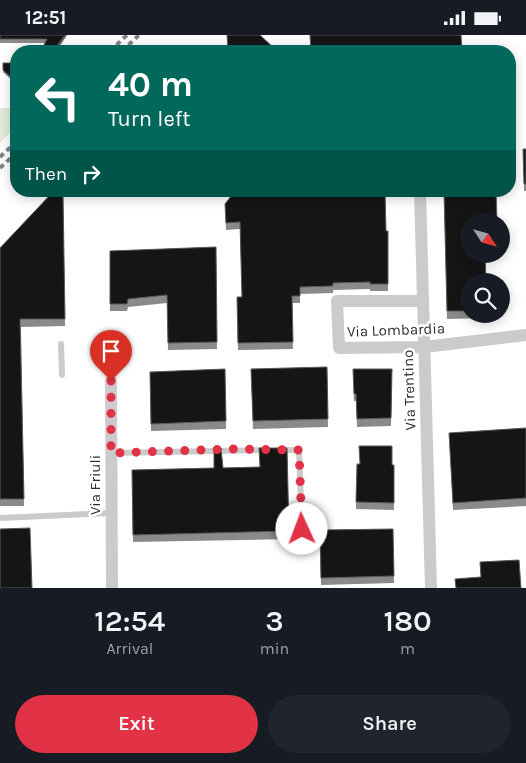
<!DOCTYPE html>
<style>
:root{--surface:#171b24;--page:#20242c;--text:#f1f3f6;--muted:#9ea1a6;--accent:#e23346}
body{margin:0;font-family:Karla,sans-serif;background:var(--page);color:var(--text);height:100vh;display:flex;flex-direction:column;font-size:19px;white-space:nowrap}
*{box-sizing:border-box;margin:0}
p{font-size:16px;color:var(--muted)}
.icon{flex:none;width:28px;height:28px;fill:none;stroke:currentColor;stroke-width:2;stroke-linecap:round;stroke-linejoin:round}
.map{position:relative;height:553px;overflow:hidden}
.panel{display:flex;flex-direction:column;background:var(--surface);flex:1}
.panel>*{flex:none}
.banner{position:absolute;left:10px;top:10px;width:506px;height:152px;border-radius:20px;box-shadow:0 2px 12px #0003;background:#00695c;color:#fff;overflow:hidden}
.needle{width:32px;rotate:126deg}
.fabs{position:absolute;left:460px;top:178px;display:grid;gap:10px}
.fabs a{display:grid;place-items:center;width:50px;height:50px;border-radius:50%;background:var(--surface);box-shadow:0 2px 12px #0003;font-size:25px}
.pin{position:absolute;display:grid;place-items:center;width:42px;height:42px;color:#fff;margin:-51px -21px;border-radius:50% 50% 50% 0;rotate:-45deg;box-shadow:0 0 5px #0007}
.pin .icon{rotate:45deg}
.me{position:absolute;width:55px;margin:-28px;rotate:358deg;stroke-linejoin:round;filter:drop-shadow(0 0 4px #0008)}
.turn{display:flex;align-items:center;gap:18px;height:105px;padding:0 15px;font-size:22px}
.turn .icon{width:65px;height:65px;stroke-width:2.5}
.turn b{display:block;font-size:35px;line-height:42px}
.then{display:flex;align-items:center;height:48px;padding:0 15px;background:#0003;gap:10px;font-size:19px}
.eta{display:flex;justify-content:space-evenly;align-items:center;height:85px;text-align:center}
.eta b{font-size:30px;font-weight:600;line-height:35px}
.primary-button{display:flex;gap:10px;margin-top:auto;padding:10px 15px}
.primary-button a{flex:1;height:58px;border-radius:30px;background:var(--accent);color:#fff;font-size:20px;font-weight:600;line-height:58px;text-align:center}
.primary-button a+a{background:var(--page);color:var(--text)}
.status{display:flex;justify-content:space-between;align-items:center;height:35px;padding:0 25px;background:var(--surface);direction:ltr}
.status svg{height:14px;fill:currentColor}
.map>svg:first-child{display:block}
</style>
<div class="status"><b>12:51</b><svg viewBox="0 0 49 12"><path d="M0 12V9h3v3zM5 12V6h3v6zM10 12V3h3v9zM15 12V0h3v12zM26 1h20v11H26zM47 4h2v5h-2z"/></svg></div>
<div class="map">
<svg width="526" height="553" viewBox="0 0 526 553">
<rect width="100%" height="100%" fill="#fff"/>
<!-- green -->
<path fill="#e5ebdc" d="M0 73H16V92L0 108Z"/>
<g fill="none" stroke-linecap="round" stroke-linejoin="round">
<!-- lane -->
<path stroke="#cbcbcb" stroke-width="6" d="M61 309 62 340
M280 415H299L302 494
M111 418 267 415
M0 483 111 478"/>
<!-- street -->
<path stroke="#cbcbcb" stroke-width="12" d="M420 156 431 553
M422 266H337L339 313 424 312 526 300
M111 346 112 553"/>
<!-- rail -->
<path stroke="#838383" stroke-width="4" stroke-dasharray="5 4" stroke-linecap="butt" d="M110 16 127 0
M122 16 139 0
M0 122 16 107
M0 133 16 118"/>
</g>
<!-- wall -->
<path fill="#8a8a8a" d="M0 0H67L56 16H41L45 8H0Z
M3 28 16 31V49L3 37Z
M523 114H526V156H524Z
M444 156 469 186V279H487V283L447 284Z
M63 159 65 291 21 292 24 471H0V213Z
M225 176 388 196V256H370V254L333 255V258L300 259V268H292L293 314 238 315 237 262H242L240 194 226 195Z
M216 212 217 314 168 315 167 268 128 272 127 276H110V216Z
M327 332 328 392 253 394 251 334Z
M225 334 226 394 151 396 150 337Z
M353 334H392L391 391 357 392 356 366H354Z
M526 393V471L453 475 449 398Z
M287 413 289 504 133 507 132 435 259 432Z
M357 429 394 430V475L356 474Z
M393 494 394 548 321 550 320 495Z"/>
<!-- shaded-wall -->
<path fill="#5b5b5b" d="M65 0H67L56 16H53Z"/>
<!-- building -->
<path fill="#151515" stroke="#5b5b5b" d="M0 0H65L53 16H41L47 4H0Z
M227 0H260L277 16H228Z
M310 0H461L462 16H311Z
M3 28H13L16 31V47L3 35Z
M523 114H526V149H524Z
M235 156H385L386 196H388V249H370V247L333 248V251L300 252V261H292L293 307 238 308 237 262H242L240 187 226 188 225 169Z
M444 156H496L497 186H469V219H485L486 246H469V276H447Z
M51 159H63L65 284H20L24 464H0V213Z
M216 212 217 307 168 308 167 260 128 264 127 269H110V216Z
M327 332 328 384 253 386 251 334Z
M225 334 226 386 151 389 150 337Z
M353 334H392L391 383 357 384 356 359H354Z
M526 393V463L453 468 449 398Z
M359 411H392V430H394V468L356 467 357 429H360Z
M221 413 223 433 260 432 259 413H287L289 496 133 500 132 435 214 433V414Z
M30 493 32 553H0V494Z
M393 494 394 541 321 543 320 495Z
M519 525 521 553H456L455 544 481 542 480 527Z"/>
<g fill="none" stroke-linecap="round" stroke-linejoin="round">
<!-- route -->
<path stroke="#e23346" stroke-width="9" stroke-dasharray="0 16.2" d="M111 346V418L231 414 299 415 302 494"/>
</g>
<g text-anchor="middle" stroke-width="5" stroke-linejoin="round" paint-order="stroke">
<!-- street labels -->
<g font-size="15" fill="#2e2e2e" stroke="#fff">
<text transform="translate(396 295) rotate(-2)" y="5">Via Lombardia</text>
<text transform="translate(409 355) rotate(-92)" y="5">Via Trentino</text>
<text transform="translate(95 450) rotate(-90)" y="5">Via Friuli</text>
</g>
</g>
</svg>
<div class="fabs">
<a><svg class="needle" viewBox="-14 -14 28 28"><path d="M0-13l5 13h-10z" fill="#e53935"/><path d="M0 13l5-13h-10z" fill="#9ea1a6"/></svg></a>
<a><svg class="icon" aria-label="search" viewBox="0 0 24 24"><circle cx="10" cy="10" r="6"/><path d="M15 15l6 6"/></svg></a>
</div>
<div class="pin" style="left:111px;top:346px;background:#d93025"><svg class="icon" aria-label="arrive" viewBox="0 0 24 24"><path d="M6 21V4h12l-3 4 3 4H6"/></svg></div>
<svg class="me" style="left:302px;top:494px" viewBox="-20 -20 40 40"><circle r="19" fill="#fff"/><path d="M0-13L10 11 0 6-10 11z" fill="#e23346"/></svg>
<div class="banner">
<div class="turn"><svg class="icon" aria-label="left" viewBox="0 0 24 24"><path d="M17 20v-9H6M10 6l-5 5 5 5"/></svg><div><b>40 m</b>Turn left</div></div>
<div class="then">Then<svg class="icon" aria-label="right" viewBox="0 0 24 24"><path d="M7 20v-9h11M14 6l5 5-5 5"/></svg></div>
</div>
</div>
<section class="panel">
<div class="eta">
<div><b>12:54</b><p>Arrival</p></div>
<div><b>3</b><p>min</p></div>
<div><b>180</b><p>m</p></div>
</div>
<div class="primary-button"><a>Exit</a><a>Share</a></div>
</section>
